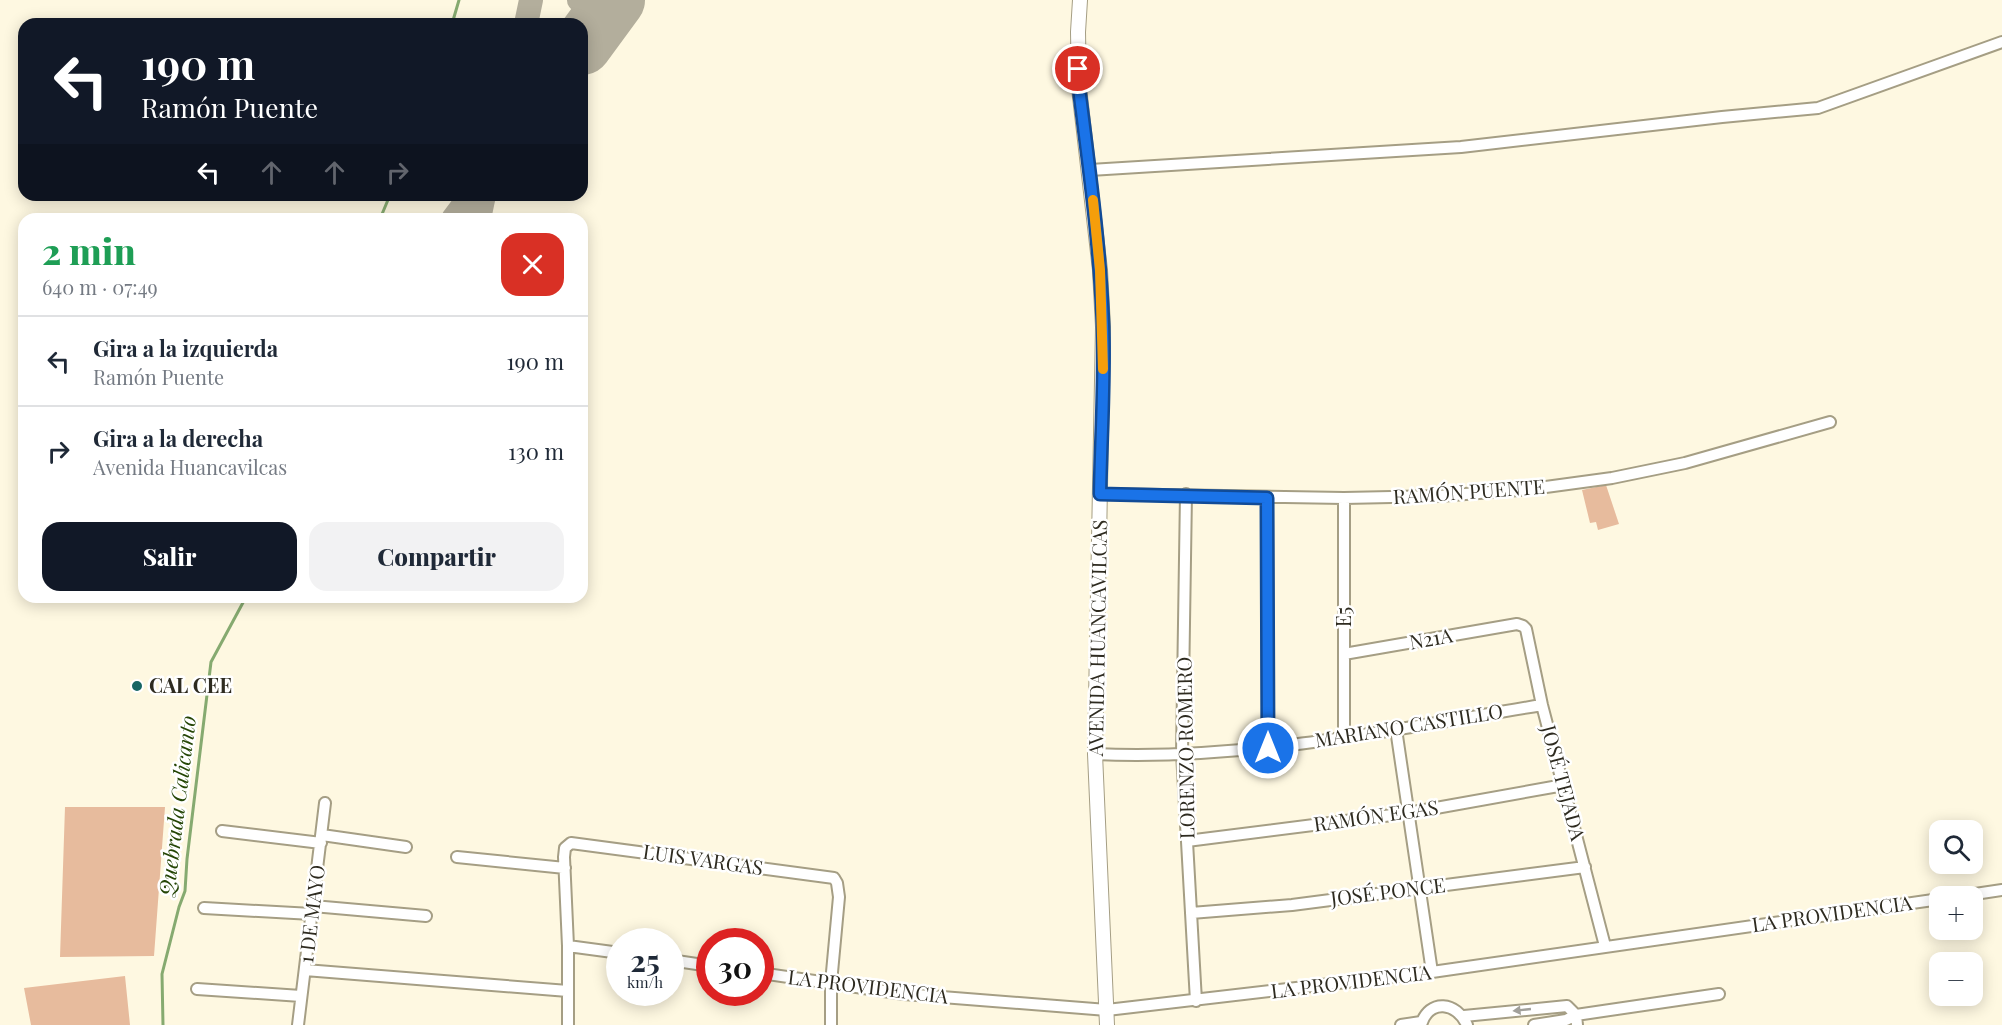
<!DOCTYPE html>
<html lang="es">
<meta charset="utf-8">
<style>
:root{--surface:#fff;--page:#f2f2f3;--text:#1f2937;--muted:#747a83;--line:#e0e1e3;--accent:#111827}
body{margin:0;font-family:"Playfair Display",serif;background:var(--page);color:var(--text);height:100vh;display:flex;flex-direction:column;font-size:22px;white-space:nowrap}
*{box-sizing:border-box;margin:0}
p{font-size:20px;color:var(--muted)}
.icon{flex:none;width:33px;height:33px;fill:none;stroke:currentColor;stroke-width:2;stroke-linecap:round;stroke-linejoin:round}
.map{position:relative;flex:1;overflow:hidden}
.panel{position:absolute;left:18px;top:213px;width:570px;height:390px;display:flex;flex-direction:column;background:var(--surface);border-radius:18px;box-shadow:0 3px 15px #0003}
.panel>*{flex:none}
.guide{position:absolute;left:18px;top:18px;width:570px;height:183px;border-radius:18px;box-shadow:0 3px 15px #0003;background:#111827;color:#fff;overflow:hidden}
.fabs{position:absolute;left:1929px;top:820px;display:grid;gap:12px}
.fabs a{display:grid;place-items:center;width:54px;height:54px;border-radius:12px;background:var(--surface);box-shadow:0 3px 15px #0003;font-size:30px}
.speed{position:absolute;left:606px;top:928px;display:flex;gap:12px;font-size:30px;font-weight:700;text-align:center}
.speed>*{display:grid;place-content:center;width:78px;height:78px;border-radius:50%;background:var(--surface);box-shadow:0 3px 15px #0003;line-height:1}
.speed small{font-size:15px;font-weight:400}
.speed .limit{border:9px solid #d22;background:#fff;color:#111}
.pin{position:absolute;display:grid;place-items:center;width:51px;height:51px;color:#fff;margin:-26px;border:3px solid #fff;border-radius:50%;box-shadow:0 2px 6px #0007}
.me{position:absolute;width:66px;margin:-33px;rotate:0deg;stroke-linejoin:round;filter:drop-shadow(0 0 4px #0008)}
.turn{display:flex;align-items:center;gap:21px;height:126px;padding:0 24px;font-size:27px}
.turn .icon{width:78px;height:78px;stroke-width:2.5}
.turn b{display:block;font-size:42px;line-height:51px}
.lanes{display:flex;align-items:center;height:57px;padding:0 24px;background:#0003;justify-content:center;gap:30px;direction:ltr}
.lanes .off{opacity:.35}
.round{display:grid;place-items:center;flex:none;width:63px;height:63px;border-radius:18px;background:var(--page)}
.summary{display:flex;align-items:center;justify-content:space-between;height:102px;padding:0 24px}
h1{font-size:36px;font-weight:800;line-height:45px;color:#1e9e55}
.action{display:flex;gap:12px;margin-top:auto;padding:12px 24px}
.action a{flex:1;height:69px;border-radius:18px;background:var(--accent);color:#fff;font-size:24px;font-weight:800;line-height:69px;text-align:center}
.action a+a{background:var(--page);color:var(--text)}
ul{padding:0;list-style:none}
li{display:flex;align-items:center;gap:18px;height:90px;padding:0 24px;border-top:2px solid var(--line)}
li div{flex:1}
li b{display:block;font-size:22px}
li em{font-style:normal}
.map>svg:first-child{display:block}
</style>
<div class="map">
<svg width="2002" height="1025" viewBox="0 0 2002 1025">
<rect width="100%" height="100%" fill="#fef8e1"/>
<!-- green -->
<path fill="#e7bb9d" d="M1606 485 1619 524 1598 530 1596 522 1590 523 1582 490Z
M65 807H165L154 956 60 957Z
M125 976 130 1025H31L24 988Z"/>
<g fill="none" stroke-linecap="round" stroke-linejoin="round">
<!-- stream -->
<path stroke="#86aa70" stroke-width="3" d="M452 24 459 0
M380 219 390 195
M163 1025 162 974 179 907 185 891 187 859 211 662 246 597"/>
<!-- taxiway -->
<path stroke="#b3ae9c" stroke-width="24" d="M579 0 611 6
M526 24 531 0
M453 219 471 195
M479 219 484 195"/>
<!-- runway -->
<path stroke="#b3ae9c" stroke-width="60" d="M582 45 615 0"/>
<defs>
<path id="street" d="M1090 170 1461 147 1722 117 1818 108 2002 42
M1100 494 1344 498 1439 496 1531 489 1612 478 1685 463 1830 422
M1186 494 1182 753 1196 1001
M1267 498 1268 748
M1344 498V736
M1344 654 1517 624 1523 626 1526 629 1542 705 1605 946
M1396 729 1432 972
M1095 754C1245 761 1396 729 1542 705
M222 831 321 843
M322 835 406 847
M1187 841 1408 813 1564 785
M457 857 565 868
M1955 897 2002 890
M313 906 426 916
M204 908 312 914
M1191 913 1292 905 1585 867
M568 946 620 953
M670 960 710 966
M305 970 568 991
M760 973 904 994 1107 1010 1432 972 1940 899
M197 989 301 996
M1464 1016 1567 1006 1576 1015 1577 1025
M298 1025 325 803
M568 1025V946L564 857 565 848 571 843 834 878 837 883 839 897 831 983V1025
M1401 1025 1421 1022
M1421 1025C1429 998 1457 1002 1467 1025
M1534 1025 1566 1020 1576 1015 1719 994"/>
<path id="secondary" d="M1080 0 1078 32 1079 88 1100 270 1103 327 1095 754 1107 1025"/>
</defs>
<!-- street casing -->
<use href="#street" stroke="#a59e84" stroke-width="14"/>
<!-- secondary casing -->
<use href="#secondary" stroke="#a59e84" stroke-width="16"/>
<!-- street -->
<use href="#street" stroke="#fff" stroke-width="10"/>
<!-- secondary -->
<use href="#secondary" stroke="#fff" stroke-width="14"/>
</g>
<!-- one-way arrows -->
<defs><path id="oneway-solid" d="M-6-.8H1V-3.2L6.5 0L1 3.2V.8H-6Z" transform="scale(1.5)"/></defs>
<use fill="#a1a09b" href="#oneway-solid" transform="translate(1522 1010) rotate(174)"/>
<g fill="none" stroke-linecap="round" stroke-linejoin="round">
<defs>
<path id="route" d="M1078 69 1079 88C1089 167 1100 245 1103 325 1105 381 1101 438 1100 494L1267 498 1268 748"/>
</defs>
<!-- route casing -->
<use href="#route" stroke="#114b97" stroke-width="15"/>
<!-- route -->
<use href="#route" stroke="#1a73e8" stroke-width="10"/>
<!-- slow -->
<path stroke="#f59e0b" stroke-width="10" d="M1093 200 1100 270 1103 369"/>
</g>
<!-- markers -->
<circle fill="#166564" stroke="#fff" stroke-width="2" cx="137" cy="686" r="6"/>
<g text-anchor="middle" stroke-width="5" stroke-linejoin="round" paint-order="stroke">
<!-- street labels -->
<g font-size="20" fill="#2e2b20" stroke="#fff">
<text transform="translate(1469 492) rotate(-4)" y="7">RAMÓN PUENTE</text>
<text transform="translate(1344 617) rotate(-90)" y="7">E5</text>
<text transform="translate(1098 638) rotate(-89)" y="7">AVENIDA HUANCAVILCAS</text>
<text transform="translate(1431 639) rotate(-10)" y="7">N21A</text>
<text transform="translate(1409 726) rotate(-9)" y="7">MARIANO CASTILLO</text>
<text transform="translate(1186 748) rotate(-91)" y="7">LORENZO ROMERO</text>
<text transform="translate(1563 783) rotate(75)" y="7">JOSÉ TEJADA</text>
<text transform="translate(1376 816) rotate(-8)" y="7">RAMÓN EGAS</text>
<text transform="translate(703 860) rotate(8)" y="7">LUIS VARGAS</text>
<text transform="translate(1388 892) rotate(-7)" y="7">JOSÉ PONCE</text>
<text transform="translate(312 914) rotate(-83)" y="7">1 DE MAYO</text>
<text transform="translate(1832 914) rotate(-8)" y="7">LA PROVIDENCIA</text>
<text transform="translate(1351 982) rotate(-7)" y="7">LA PROVIDENCIA</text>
<text transform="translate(868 987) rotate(7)" y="7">LA PROVIDENCIA</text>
</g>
<!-- poi labels -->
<g font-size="20" font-weight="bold" fill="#2e2b20" stroke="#fff" text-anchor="start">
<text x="149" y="693">CAL CEE</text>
</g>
<!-- water labels -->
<g font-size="21" font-style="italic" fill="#244505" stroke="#fff">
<text transform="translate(178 806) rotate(-83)" y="7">Quebrada Calicanto</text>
</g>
</g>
</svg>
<div class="fabs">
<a><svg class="icon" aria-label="search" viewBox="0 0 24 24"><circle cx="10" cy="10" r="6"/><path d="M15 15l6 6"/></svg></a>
<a>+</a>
<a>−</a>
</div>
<div class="speed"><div>25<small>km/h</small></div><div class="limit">30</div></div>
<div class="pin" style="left:1078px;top:69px;background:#d93025"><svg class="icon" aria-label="arrive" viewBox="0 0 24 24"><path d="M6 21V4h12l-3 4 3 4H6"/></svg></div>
<svg class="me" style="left:1268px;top:748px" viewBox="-20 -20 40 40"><circle r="17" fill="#1a73e8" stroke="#fff" stroke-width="3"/><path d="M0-11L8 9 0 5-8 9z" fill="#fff"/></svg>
<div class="guide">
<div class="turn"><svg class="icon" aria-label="left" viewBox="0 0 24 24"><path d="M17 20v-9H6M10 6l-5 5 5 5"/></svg><div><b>190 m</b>Ramón Puente</div></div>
<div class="lanes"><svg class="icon" aria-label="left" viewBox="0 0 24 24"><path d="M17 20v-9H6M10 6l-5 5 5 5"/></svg><svg class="icon off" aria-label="ahead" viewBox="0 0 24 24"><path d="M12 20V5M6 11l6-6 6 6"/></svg><svg class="icon off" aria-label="ahead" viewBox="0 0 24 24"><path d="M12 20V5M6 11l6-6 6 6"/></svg><svg class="icon off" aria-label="right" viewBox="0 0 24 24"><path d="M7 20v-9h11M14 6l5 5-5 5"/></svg></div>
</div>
<section class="panel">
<div class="summary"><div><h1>2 min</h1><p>640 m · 07:49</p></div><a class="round" style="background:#d93025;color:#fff"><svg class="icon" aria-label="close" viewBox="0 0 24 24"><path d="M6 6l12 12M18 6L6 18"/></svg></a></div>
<ul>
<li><svg class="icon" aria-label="left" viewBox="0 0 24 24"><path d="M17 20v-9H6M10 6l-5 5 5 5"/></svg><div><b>Gira a la izquierda</b><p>Ramón Puente</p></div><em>190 m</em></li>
<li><svg class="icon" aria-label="right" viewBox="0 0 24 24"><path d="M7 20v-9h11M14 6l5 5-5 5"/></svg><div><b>Gira a la derecha</b><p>Avenida Huancavilcas</p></div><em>130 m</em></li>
</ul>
<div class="action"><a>Salir</a><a>Compartir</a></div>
</section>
</div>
